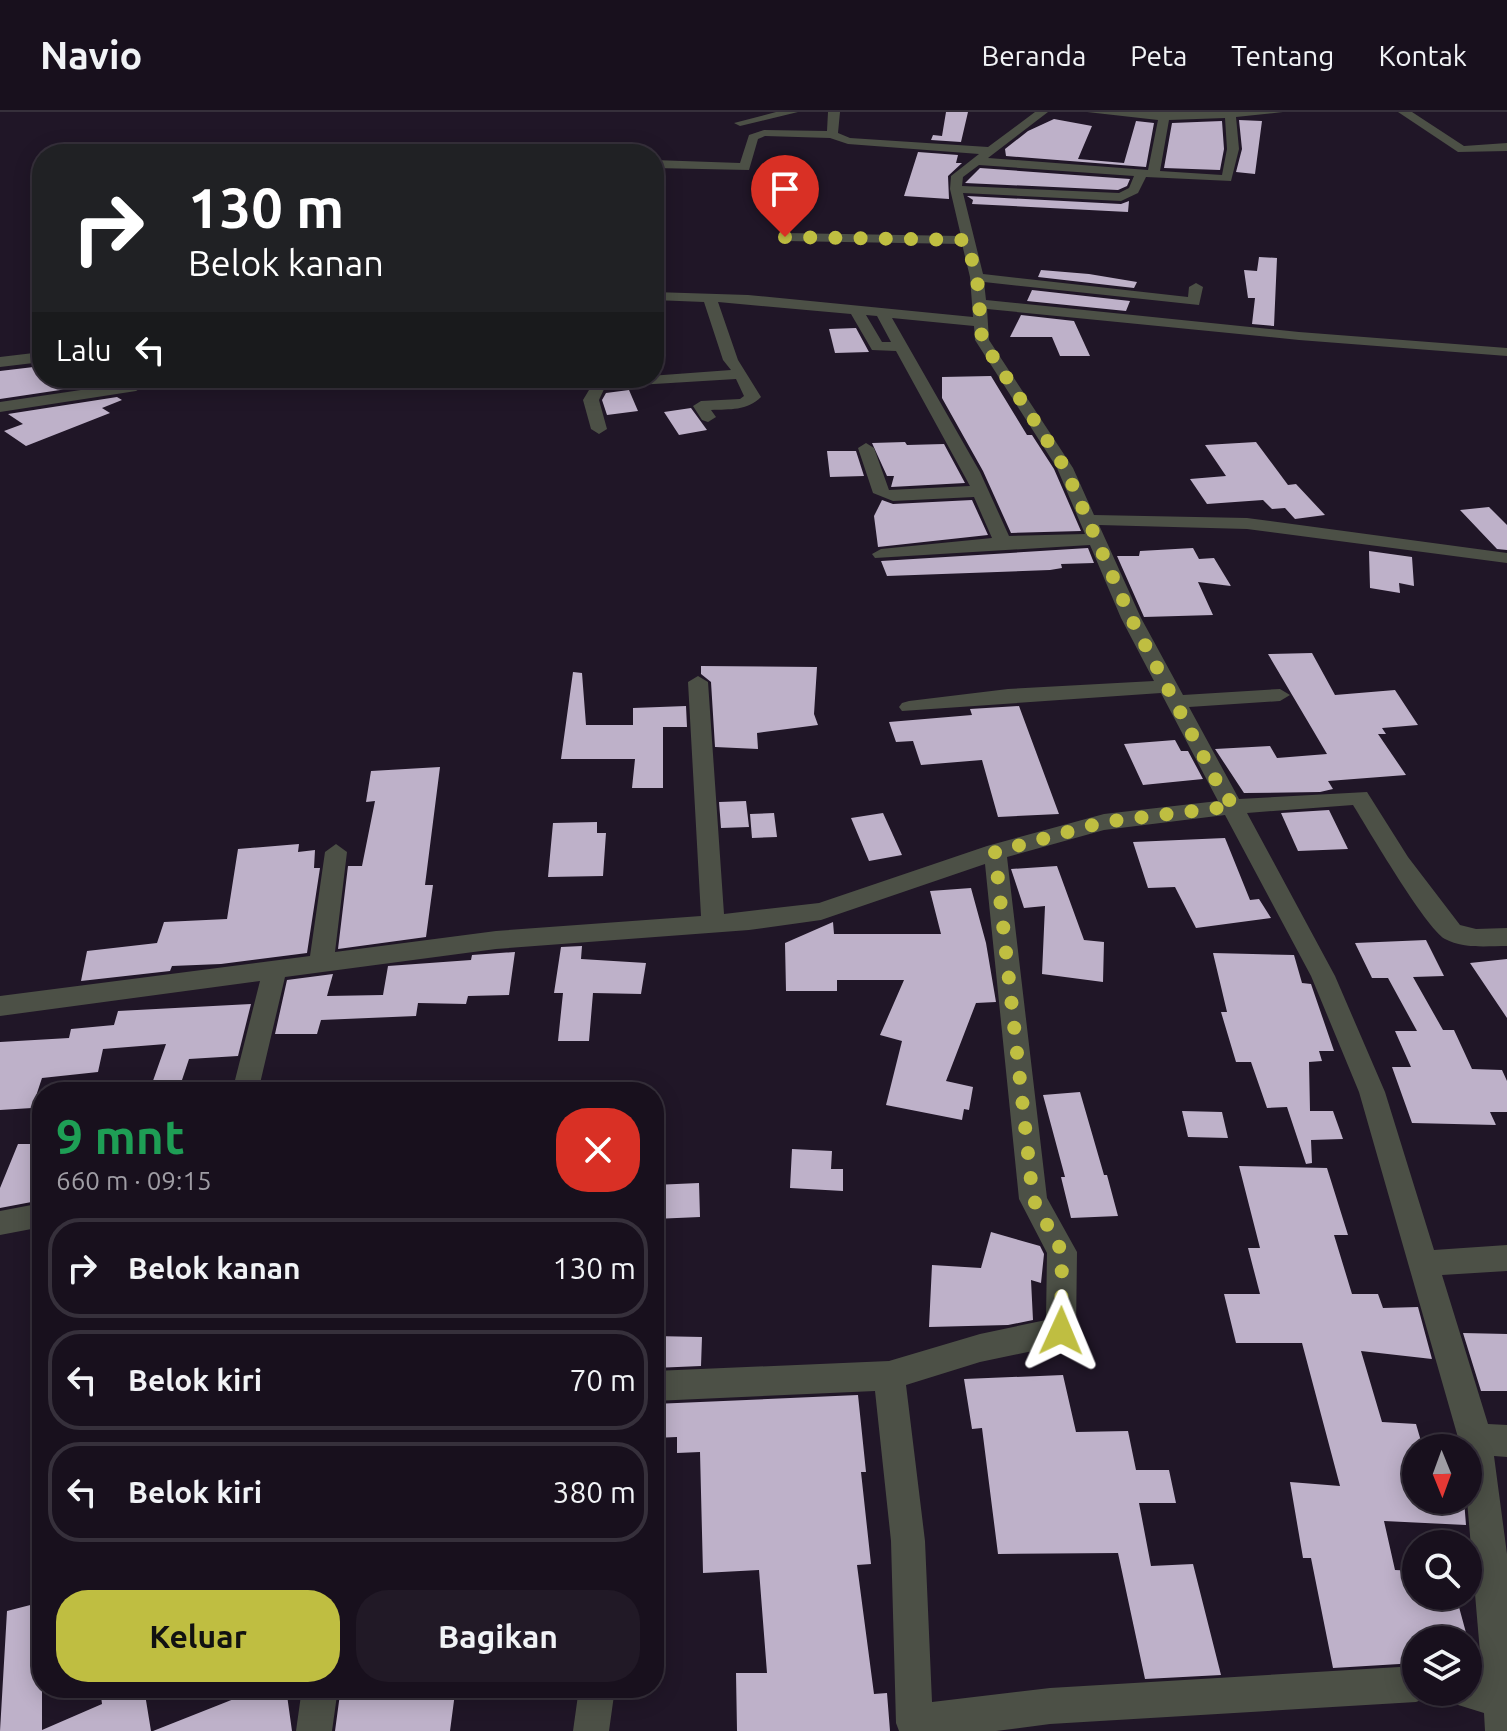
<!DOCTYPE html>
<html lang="id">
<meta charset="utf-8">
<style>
:root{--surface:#18101d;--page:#211926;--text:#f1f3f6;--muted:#9f9da4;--line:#36303b;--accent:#bfbe41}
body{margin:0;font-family:Ubuntu,sans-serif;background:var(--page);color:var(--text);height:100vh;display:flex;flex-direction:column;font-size:30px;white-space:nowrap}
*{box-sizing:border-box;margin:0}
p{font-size:26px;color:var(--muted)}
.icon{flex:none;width:44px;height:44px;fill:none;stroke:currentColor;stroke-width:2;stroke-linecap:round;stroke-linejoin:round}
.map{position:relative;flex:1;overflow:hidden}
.side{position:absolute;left:32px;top:970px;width:632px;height:616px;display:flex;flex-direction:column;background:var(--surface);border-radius:32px;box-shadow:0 4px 20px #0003,0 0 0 2px var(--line)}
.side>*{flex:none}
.top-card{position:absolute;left:32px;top:32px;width:632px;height:244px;border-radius:32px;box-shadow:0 4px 20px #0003,0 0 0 2px var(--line);background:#202124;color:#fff;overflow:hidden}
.needle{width:52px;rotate:179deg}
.tools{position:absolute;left:1402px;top:1322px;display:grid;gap:16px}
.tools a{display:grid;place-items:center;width:80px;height:80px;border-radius:50%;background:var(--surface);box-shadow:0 4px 20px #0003,0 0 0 2px var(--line);font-size:40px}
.pin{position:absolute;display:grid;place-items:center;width:68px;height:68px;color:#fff;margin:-82px -34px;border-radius:50% 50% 50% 0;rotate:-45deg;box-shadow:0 0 8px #0007}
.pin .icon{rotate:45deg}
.me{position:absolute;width:88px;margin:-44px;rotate:1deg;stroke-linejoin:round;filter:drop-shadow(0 0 6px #0008)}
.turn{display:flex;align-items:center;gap:28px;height:168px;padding:0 24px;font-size:36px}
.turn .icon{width:104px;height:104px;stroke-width:2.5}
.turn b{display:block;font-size:56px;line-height:68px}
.then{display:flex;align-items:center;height:76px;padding:0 24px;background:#0003;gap:16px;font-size:30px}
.round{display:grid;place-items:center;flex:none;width:84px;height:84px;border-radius:32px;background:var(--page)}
.headline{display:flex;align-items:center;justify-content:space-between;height:136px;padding:0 24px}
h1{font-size:48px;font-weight:700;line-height:60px;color:#1e9e55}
.cta{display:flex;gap:16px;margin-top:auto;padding:16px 24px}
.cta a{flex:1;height:92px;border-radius:32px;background:var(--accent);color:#111;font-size:32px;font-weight:700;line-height:92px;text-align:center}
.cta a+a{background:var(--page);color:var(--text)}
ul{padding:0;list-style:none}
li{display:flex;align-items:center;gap:24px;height:100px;margin:0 16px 12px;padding:0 8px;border:4px solid var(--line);border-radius:32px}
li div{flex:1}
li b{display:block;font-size:30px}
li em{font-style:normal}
header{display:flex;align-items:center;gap:48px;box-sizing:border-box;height:112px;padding:0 40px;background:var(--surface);border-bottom:2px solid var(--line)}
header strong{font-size:38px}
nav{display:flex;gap:44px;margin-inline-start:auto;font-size:28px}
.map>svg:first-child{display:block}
</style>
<header>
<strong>Navio</strong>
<nav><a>Beranda</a><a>Peta</a><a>Tentang</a><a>Kontak</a></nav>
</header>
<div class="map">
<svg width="1507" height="1619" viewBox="0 0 1507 1619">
<rect width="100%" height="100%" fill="#201627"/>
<!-- building -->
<path fill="#beb1c9" d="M946 0H968L961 30 931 28 933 23 942 24Z
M1054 7 1092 14 1078 47 1124 51 1136 9 1154 11 1146 55 1006 44 1005 37 1028 19Z
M1239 8 1262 9 1255 62 1236 60 1242 37Z
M1222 9 1224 37 1220 58 1164 56 1172 11Z
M918 40 958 43 956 51H962L948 64 949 87 904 84Z
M980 56 1130 67 1127 74 1118 78 965 71Z
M967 84 1121 92 1129 89 1128 100 972 92 973 88Z
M1259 145 1277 146 1274 214 1252 212 1255 186H1248L1244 158 1257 159Z
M1041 158 1089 162 1137 170 1134 176 1038 165Z
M1032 178 1130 189 1126 199 1027 189Z
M1021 203 1074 209 1090 244H1060L1052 225H1010Z
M856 216 869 240 835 241 829 217Z
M42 254V266H106L107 271 0 287V259Z
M991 264 1027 323H1032L1054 357 1081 419 1011 421 983 359 942 286V265Z
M629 278 638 299 607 303 602 288 606 281Z
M117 285 122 288 102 296 110 301 26 334 4 319 23 312 8 302Z
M691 296 707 318 679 323 664 300Z
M905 330 907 333 944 332 965 371 891 375 894 364H887L872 331Z
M1256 330 1288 373 1296 372 1325 403 1295 407 1285 396 1272 397 1263 388 1207 392 1190 367 1226 364 1205 333Z
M827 339H856L864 364 830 365Z
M882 388 893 392 972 388 988 423 878 435 874 404Z
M1489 395 1507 413V438L1497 437 1460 398Z
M1088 436 1094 451 1061 452 1062 456 1050 458 887 464 881 449Z
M1193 436 1199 447 1214 446 1231 474 1198 470 1213 503 1144 505 1117 444H1139L1140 439Z
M1369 439 1412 445 1414 474 1399 471 1400 481 1370 476Z
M1312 541 1335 583 1395 578 1418 613 1382 616 1386 622H1378L1406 663 1328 669 1333 677 1320 680 1244 681 1215 637 1270 634 1277 646 1327 642 1268 542Z
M701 554 817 555 814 602 818 613 757 621 758 637 715 635 711 570 701 562Z
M573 560 582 561 586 613H633V596L686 594 687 615H663V676H632L635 647H561Z
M1019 594 1059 702 998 705 982 648 921 653 913 629 896 630 889 610 972 603 970 597Z
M1175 628 1181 639H1188L1203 667 1143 673 1124 632Z
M440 655 425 773H433L426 825 338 837 348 754H362L375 689 366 690 371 659Z
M746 689 749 715 721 716 719 690Z
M1329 698 1348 737 1298 739 1281 701Z
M774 701 777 725 752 726 750 702Z
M883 701 902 743 869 749 851 706Z
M597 710V721H606L603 764 548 765 553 711Z
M1225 726 1250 788 1259 787 1271 806 1196 816 1175 775 1148 776 1133 730Z
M299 732 298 740 315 738 314 756H320L307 841 221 852 172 854 170 859 81 869 87 839 157 831 164 810 227 807 238 737Z
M1057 754 1084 828 1104 830 1103 870 1042 862 1045 794 1024 796 1011 757Z
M971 776 986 831 996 890 976 891 946 969 973 975 969 998 964 997 962 1008 886 993 902 929 880 923 904 868H837V879H786L785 831 833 810 834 822H941L930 779Z
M1426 828 1444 864 1413 865 1443 918H1454L1472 957 1502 958 1507 969V1000H1490L1496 1013 1412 1011 1392 955H1411L1395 919H1417L1388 866H1372L1355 831Z
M582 834 581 847 646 851 641 882 593 881 589 929H558L563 881H554L561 835Z
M515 840 509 883 468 884 466 892 418 891 416 904 321 908 317 922H275L287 868 333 862 327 884 383 883 388 854 471 848 472 843Z
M1213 841 1294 843 1302 871 1311 872 1334 939H1319L1322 949 1309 950 1310 999H1333L1343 1027 1311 1028 1312 1051 1306 1052 1287 995 1267 996 1251 950H1236L1221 900H1227Z
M1507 847V906L1470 851Z
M251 892 238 944 189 947 178 980H149L166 932 103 937 98 960 42 966 32 996 0 998V930L69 926 71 917 114 913 118 899Z
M1080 980 1104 1063H1107L1118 1104 1071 1106 1061 1065H1065L1043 983Z
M1182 999 1222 1000 1228 1026 1188 1025Z
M18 1032H42V1088L0 1096V1076Z
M792 1037 832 1039 831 1057H843V1079L790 1076Z
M1239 1054 1327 1056 1348 1123H1334L1352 1182H1378L1383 1196 1418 1195 1432 1247 1361 1239 1382 1310 1416 1312 1423 1336H1416V1388H1464L1466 1413 1384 1409 1395 1458 1416 1459V1484H1456L1468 1528H1416V1551L1333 1556 1311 1446H1303L1290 1370 1340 1374 1302 1231H1236L1224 1182H1260L1248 1136H1260Z
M699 1071 700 1105 654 1107V1073Z
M991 1120 1040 1134 1044 1142 1041 1171 1031 1168 1033 1208 1008 1213 929 1215 932 1153 981 1156Z
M1463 1221 1507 1222V1279H1481Z
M654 1224 702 1225 701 1254 654 1256Z
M1063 1263 1076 1320 1128 1319 1136 1358H1169L1176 1391H1139L1151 1454 1193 1452 1221 1563 1145 1567 1118 1441 998 1442 982 1316 972 1317 964 1267Z
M858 1283 866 1360H861L871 1452 857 1453 874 1582 887 1581 890 1619H737L736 1561H767L759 1458 703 1461 700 1340 677 1341V1325L654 1326V1292Z
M42 1490V1618L102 1592 100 1576H144L151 1619H0L7 1499Z
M262 1576H286L292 1619H153Z
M455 1581 450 1619H335L340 1582Z"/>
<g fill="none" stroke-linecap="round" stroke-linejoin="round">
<!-- minor -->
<path fill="#4c5046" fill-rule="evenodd" d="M776 0H798L740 14 734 11Z
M828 0H840L838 21 850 26 988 35 1035 0H1048L988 46 1148 58 1158 8 1087 0H1283L1236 5 1239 37 1231 69 1146 65 1138 81 1121 89 963 81 983 162 1188 185 1189 175 1196 171 1203 175 1199 193 984 170 986 188 1299 220 1507 236V244L1299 228 987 197 989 228 1073 356 1094 403 1247 406 1507 441V451L1247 417 1099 413 1141 506 1183 583 1280 577 1290 583 1280 589 1189 595 1239 687 1367 680 1408 745 1460 813 1476 817 1507 816V834C1487 834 1463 837 1445 827 1425 815 1368 717 1353 693L1247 701 1335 864 1385 980 1434 1138 1507 1133V1159L1442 1163 1488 1312 1507 1313V1345L1494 1344 1507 1442V1619H1485L1484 1601 1455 1592 1450 1580H1468V1561L1482 1564 1467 1388 1468 1336H1461L1359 980 1311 864 1225 703 1104 718 1007 745 1047 1086 1077 1140 1076 1219 1072 1229 1061 1233 980 1250 906 1273 925 1429 932 1590 1050 1576 1416 1554V1580H1431L1429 1585 1416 1590 1050 1612 996 1619H899L896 1611 891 1429 875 1279 654 1289V1259L889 1249 980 1222 1046 1208 1047 1141 1019 1087 985 752 821 808 749 818 496 837 285 865 258 980H232L260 869 0 904V884L310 844 325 740 336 732 347 740 335 840 496 819 701 804 688 570 698 564 708 570 724 802 819 791 987 734 1104 702 1218 689 1161 581 902 599 899 595 902 591 909 589 1008 577 1154 569 1121 506 1090 433 875 446 872 442 881 437 992 426 974 385 893 389 873 381 858 336 866 331 874 336 889 378 970 374 896 239 872 238 851 202 718 190 738 248 761 285C747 299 730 297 711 298L716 305 708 310 702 308 693 294 701 289 740 287 744 284 736 267 605 275 599 288 607 317 599 322 591 317 583 288 595 268 731 258 723 248 704 190 654 188V180L748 183 973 205 970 165 962 132 785 129 778 125 785 121 961 124 950 77 951 64 979 42 848 32 830 26 765 24 758 27 749 58 654 56V48L740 51 749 23 764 18 827 19ZM1225 6 1227 37 1222 63 1160 59 1169 8ZM979 53 1134 64 1129 76 1119 81 962 74 963 65ZM866 203 877 204 891 230H882ZM892 206 974 214 975 228 1057 356 1085 422 1009 424 980 360Z
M1398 0H1412L1464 34 1507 31V39L1458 40Z
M42 240V250L0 255V245Z
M127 266H143L144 274 136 279 0 300V290L128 271Z
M42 1091V1115L0 1123V1099Z
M302 1576H338L332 1619H296Z
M579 1576H615L609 1619H573Z"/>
</g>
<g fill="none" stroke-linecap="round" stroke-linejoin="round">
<!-- route -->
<path stroke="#bfbe41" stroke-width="14" stroke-dasharray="0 25.2" d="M785 125 966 128 977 165 982 228 1065 356 1131 506 1221 678 1234 694 1104 710 995 740 1033 1087 1062 1140 1061 1219"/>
</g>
</svg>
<div class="tools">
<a><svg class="needle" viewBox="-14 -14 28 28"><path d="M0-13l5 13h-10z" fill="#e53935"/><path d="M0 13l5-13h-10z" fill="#9f9da4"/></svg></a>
<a><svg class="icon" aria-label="search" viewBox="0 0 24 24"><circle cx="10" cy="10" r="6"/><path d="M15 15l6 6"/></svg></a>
<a><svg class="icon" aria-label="layers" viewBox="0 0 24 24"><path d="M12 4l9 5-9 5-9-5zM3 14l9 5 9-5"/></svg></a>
</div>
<div class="pin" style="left:785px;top:125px;background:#d93025"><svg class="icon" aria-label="arrive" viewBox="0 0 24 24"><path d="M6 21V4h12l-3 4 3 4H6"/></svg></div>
<svg class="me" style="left:1061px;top:1219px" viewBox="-20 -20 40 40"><path d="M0-17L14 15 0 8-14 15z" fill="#bfbe41" stroke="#fff" stroke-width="4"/></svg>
<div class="top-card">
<div class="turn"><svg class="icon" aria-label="right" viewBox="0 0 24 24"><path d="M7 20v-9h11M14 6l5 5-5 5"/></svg><div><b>130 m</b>Belok kanan</div></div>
<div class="then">Lalu<svg class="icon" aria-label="left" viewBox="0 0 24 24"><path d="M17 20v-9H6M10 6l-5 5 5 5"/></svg></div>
</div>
<section class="side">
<div class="headline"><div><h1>9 mnt</h1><p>660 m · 09:15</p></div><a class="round" style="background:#d93025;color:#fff"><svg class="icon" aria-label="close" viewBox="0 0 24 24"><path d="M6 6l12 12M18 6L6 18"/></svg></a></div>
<ul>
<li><svg class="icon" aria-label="right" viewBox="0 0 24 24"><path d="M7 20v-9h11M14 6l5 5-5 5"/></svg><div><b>Belok kanan</b></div><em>130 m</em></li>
<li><svg class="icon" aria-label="left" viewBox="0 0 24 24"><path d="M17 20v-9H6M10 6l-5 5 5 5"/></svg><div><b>Belok kiri</b></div><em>70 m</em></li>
<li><svg class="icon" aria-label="left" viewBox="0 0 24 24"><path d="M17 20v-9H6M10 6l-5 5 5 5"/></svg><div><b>Belok kiri</b></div><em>380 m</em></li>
</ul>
<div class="cta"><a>Keluar</a><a>Bagikan</a></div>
</section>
</div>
